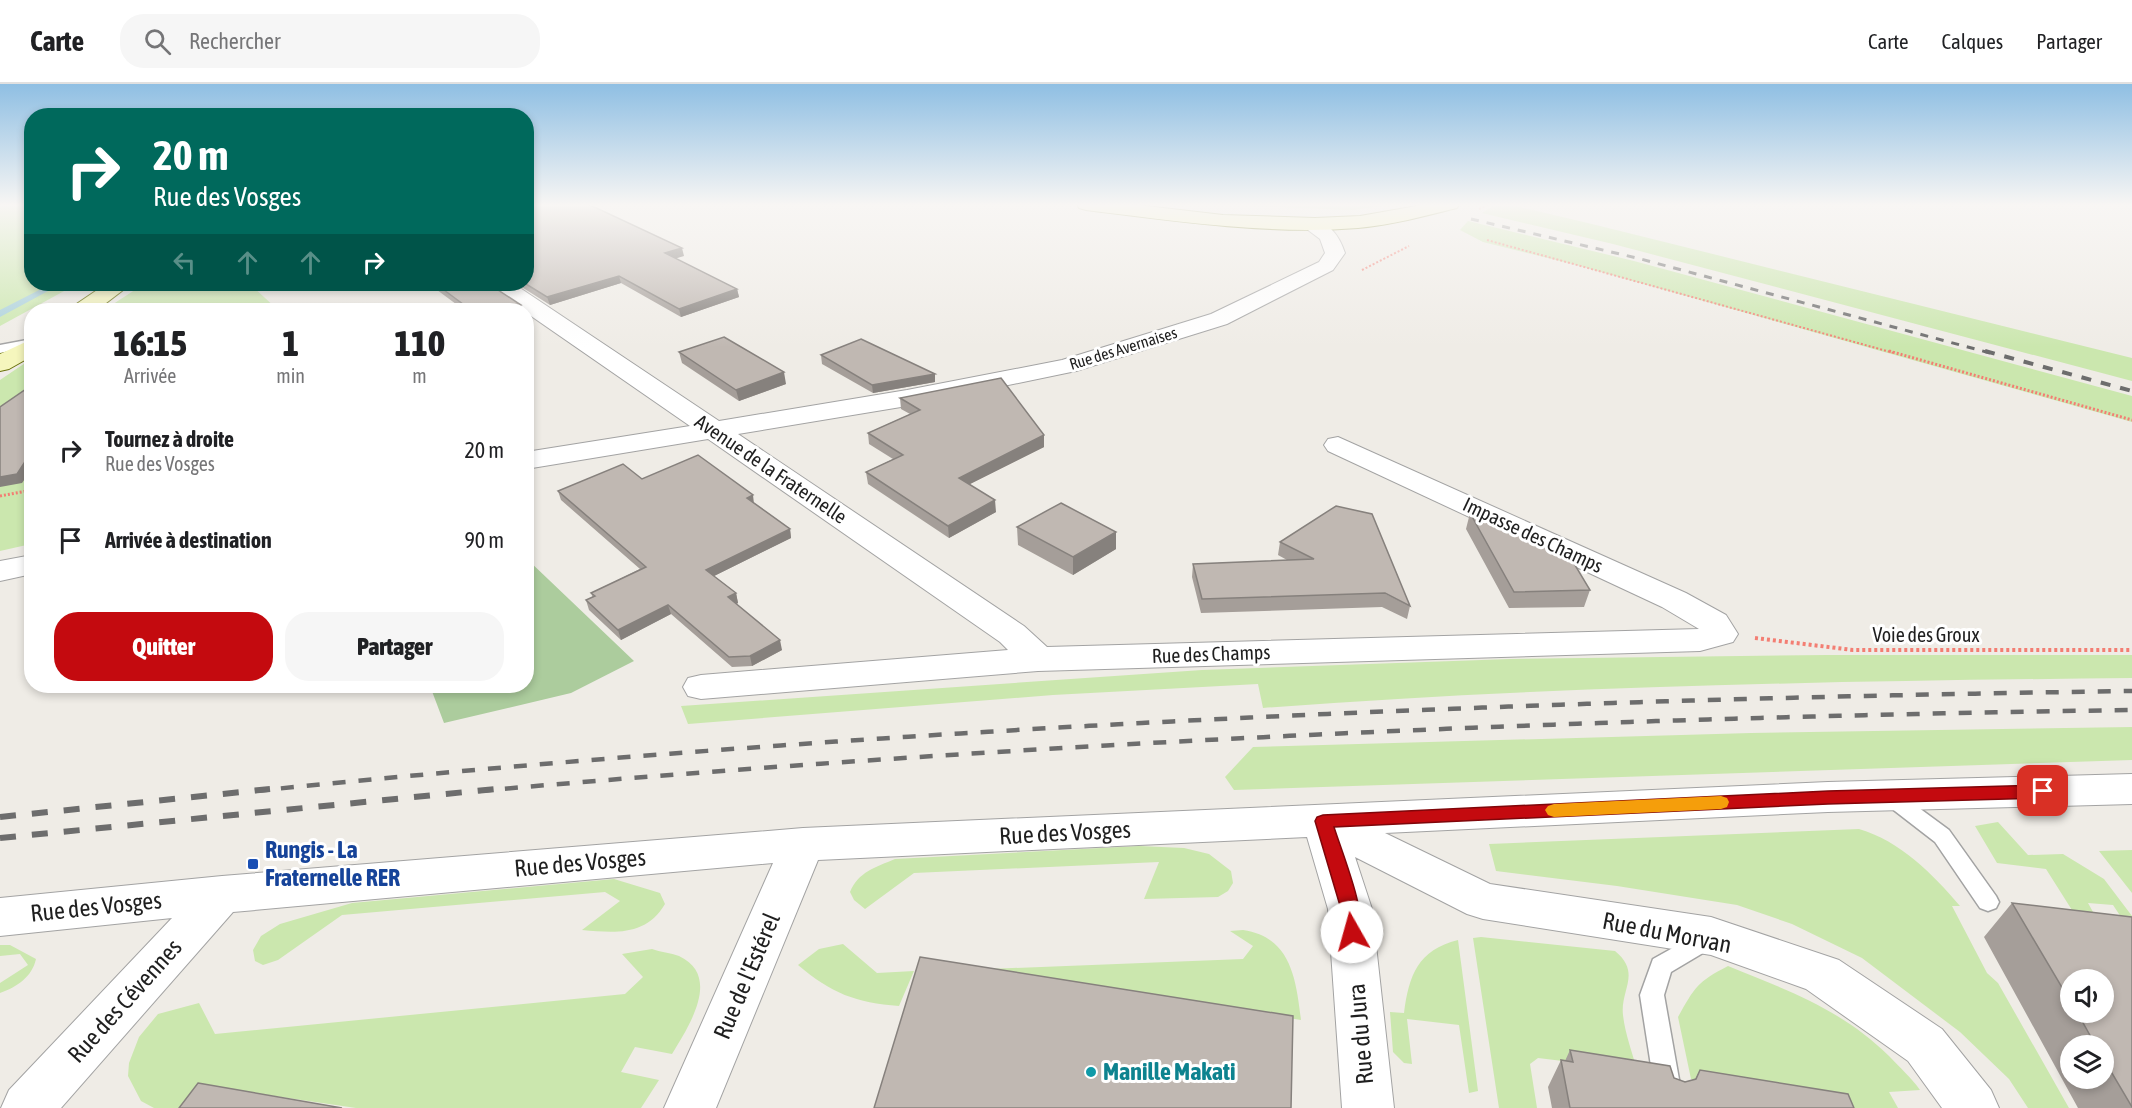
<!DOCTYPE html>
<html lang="fr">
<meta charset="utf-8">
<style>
:root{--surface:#fff;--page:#f6f6f6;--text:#202124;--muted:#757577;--line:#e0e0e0;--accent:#c40a0f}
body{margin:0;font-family:"Asap Condensed",sans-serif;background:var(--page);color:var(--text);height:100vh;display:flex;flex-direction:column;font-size:22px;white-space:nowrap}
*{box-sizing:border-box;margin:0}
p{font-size:20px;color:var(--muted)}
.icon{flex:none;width:33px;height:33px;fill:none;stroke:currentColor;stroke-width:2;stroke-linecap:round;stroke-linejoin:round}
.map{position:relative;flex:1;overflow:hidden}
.details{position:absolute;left:24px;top:219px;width:510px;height:390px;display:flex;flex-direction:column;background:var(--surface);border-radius:24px;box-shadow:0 3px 9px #0003}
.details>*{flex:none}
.hud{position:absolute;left:24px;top:24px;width:510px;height:183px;border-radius:24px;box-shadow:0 3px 9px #0003;background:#00695c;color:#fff;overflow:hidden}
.tools{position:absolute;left:2060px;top:885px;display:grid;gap:12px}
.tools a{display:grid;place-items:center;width:54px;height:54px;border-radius:50%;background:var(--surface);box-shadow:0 3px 9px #0003;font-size:30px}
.pin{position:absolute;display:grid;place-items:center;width:51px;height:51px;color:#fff;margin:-26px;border-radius:12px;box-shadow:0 3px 9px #0006}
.me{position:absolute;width:66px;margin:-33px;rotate:353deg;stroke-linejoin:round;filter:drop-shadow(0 0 4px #0008)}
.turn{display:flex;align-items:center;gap:21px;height:126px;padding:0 30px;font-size:27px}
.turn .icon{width:78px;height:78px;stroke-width:2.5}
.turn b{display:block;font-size:42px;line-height:51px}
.lanes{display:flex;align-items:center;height:57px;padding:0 30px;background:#0003;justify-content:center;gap:30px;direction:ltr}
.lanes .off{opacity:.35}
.eta{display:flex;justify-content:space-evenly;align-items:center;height:102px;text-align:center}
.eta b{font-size:36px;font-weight:800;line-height:42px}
.cta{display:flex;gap:12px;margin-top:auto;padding:12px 30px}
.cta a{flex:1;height:69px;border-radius:24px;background:var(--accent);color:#fff;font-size:24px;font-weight:800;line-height:69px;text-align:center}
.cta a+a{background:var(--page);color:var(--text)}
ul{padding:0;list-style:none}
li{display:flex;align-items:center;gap:18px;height:90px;padding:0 30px}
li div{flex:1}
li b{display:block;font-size:22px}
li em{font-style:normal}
header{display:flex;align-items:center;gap:36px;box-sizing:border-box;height:84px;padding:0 30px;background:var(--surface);border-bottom:2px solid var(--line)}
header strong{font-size:28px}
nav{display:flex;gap:33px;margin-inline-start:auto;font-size:21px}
.search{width:420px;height:54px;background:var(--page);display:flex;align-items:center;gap:15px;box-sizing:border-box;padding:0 21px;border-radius:24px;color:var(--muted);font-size:22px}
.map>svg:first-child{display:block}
</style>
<header>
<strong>Carte</strong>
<div class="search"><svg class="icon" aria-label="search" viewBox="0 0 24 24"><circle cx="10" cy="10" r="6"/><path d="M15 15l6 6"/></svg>Rechercher</div>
<nav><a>Carte</a><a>Calques</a><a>Partager</a></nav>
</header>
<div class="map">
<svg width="2132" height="1024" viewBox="0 0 2132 1024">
<rect width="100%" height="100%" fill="#efece6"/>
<!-- grass -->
<path fill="#cbe7ae" d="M0 120H20L31 128 32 200H77L0 242Z
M1203 120H1383L1390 121 1352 126Z
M1495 121 1520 123 1592 140 2132 274V297L1613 160 1482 129Z
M1468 137 1634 177 2132 312V338L1576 181 1483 158 1460 146Z
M144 200H250L278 226H104Z
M31 275V460L0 467V296Z
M1827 571H2132V594C1842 597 1552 602 1263 624L1258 600 1053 611 688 640 681 622 1202 586 1510 575Z
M2132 643V676L1234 706 1225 693 1253 663 1751 649Z
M1998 738 2028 771 2063 770 2104 795 2132 832V846L2129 845 2113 821 2088 819 2102 844 2077 834 2046 785 1997 779 1975 742Z
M1859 745C1900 757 1933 790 1960 822H1952L1987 889 1998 899 2069 1024H2028L2009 995 1960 948 1862 874 1792 840 1737 821 1617 802 1496 787 1489 760Z
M1139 762 1184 764 1209 770 1231 787 1233 799 1228 807 1218 813 1144 815 1159 778 914 789 865 825 854 816 850 808C858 788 876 783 895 775Z
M2132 766V809L2099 767Z
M614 795 660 809 665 820C646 852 616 849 582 846L620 817 605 808 342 831 278 876 263 881 255 877 253 866 261 852 280 840 352 819Z
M1243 846C1291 853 1296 895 1301 936L988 885 1243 875 1253 862 1230 847Z
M1481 853 1615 867C1642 889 1620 906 1623 931 1625 949 1632 968 1637 986L1538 974 1530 980 1537 1024H1499L1473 854Z
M1458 856 1478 1007 1469 1009 1459 941 1407 935 1412 980 1404 979 1393 968 1390 928 1404 929C1409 891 1418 866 1458 856Z
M843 860 877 889 914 887 899 922C856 919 831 909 798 881L819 865Z
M0 861H10L36 875C32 893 17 903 0 909V899L28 881 20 870 0 872Z
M652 865C660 868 671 869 679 872 722 892 689 942 672 970L635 963 621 988 659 996 641 1024H356L213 1003 196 1024H154L141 1017 128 992 129 979 139 953 158 930 199 919 215 950 625 910 643 893 622 870Z
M1728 882C1789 907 1841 925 1889 972 1900 984 1911 993 1920 1006L1889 1008 1898 1024H1832L1815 1015 1691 995 1678 933C1695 903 1697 898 1728 882Z"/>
<!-- forest -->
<path fill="#accc9d" d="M527 475 634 577 571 609 444 639 430 602H526Z"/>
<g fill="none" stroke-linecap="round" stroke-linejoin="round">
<!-- stream -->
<path fill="#a9d0db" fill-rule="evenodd" d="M51 200H61L0 233V226Z"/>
<defs>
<path id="lane" d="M32 255V262L0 269V261Z
M1889 704 1896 707 1949 746 1996 812 1999 818 1996 824 1988 827 1980 824 1935 758 1882 717 1879 712 1882 707Z
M1705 846 1713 849 1716 856 1713 863 1671 888 1664 911 1680 1001 1676 1010 1667 1013 1658 1010 1654 1001 1640 911 1653 875Z"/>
<path id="street" d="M1310 134C1330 139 1339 151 1345 169L1333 186 1227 240 1076 287 907 322 738 350 1024 542 1047 563 1699 545 1662 523 1328 367 1324 361 1328 355 1338 353 1686 509 1726 531 1738 550 1733 558 1700 567 1038 587 701 615 688 612 683 603 688 594 701 591 1008 566 1000 558 708 355 526 385V368L690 342 492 205 489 200H514L719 337 907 306 1062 276 1211 230 1319 178 1325 169 1320 155 1300 140 1303 136Z
M32 471V490L0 497V477Z
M2132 690V720L1828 728 1385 749 1490 800 1711 833 1839 876 1942 945 1991 1006 1999 1024H1942L1908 977 1806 905 1711 871 1483 835 1467 830 1355 773 1372 825 1394 1024H1342L1328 825 1307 753 818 776 716 1024H664L773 779 233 828 61 1024H1L9 1006 172 834 0 852V814L222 792 803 744 1828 698Z"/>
<path id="secondary" d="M1077 120H1129L1223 131 1315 134 1360 132 1428 120H1459L1457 124C1424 132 1392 141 1358 144 1267 151 1176 137 1086 126L1079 124Z
M106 200H131L97 226H72L75 221Z
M32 255V272L9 285 0 287V270Z"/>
</defs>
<!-- lane casing -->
<use href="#lane" stroke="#a3a3a3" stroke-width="3"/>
<!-- street casing -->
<use href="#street" stroke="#a3a3a3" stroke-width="2"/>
<!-- secondary casing -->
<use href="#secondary" stroke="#69710b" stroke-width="2"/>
<!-- path-far2 -->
<path stroke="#f37e73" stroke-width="2" stroke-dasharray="2 2" stroke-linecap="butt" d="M1479 125 1490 120
M1487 156 1894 269
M1362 186 1409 162"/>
<!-- path-far1 -->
<path stroke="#f37e73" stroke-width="3" stroke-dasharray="2 2" stroke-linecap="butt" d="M1889 267 2132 336
M0 412 32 406"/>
<!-- path -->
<path stroke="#f37e73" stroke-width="4" stroke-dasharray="3 3" stroke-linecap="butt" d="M1755 554 1853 566H2132"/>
<!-- lane -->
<use href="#lane" fill="#fff" fill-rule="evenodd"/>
<!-- street -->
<use href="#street" fill="#fff" fill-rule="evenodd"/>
<!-- secondary -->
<use href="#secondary" fill="#f5f6bd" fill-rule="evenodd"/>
<!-- rail-far3 -->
<path stroke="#6d6d6d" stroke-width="3" stroke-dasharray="8 8" stroke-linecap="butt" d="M1471 135 1637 174 1990 269"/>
<!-- rail-far2 -->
<path stroke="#6d6d6d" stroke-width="4" stroke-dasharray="10 10" stroke-linecap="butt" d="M1985 267 2132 307"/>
<!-- rail-far1 -->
<path stroke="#6d6d6d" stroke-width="4.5" stroke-dasharray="13 13" stroke-linecap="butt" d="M255 707C879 643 1505 616 2132 607
M479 707C1029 658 1580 634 2132 626"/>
<!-- rail -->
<path stroke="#6d6d6d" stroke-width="6" stroke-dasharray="16 16" stroke-linecap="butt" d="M0 733 270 705
M0 754 496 705"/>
</g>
<!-- wall -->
<path fill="#a59e99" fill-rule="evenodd" d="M684 172 675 174 737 205 739 213 681 233 621 199 550 221 517 200H526Z
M429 200H489L521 221 522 226H464Z
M679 268 786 300 739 317 682 279Z
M821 271 935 290V298L873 309 822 280Z
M900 314 1044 363 970 400 996 428 949 454 868 400 866 388 893 375 869 360 868 349 910 330 901 325Z
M642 395 754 419 790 445 791 454 714 492 736 509 738 519 736 520 782 566 752 582 732 583 671 530 621 556 589 526 586 516 593 514 591 509 640 485 561 416 558 407Z
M1470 429 1590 506 1584 523 1509 524 1466 445Z
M1017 443 1116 465 1073 491 1018 461Z
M1280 458 1410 522 1407 535 1382 523 1201 529 1192 493 1193 480 1287 476 1278 471Z
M2012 819 2132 833V1024H2078L1984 853ZM2070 896H2103V928H2070ZM2070 962H2103V994H2070Z
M1570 966 1674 994 1685 998 1695 995 1700 986 1854 1024H1552L1548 1003 1561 976 1565 977Z"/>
<!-- shaded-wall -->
<path fill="#86817d" d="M682 164 684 172 667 177 665 169Z
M619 192 621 199 550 221 547 213Z
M737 205 739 213 681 233 679 225Z
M521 221 522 226H504Z
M784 288 786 300 739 317 736 306Z
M935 290V298L873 309 872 301Z
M1044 351V363L960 405 959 394Z
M32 367V385L22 399 0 403V393Z
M753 411 754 420 747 414Z
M995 416 996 428 949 454 948 442Z
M790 445 791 454 708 495 706 486Z
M1116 448V465L1073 491V473Z
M736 509 738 519 731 523 728 513Z
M668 521 671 530 621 556 618 546Z
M780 556 782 566 752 582 750 572Z"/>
<!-- building -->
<path fill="#c0b8b2" stroke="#86817d" stroke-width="1.5" d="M526 120H588L682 164 665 169 737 205 679 225 619 192 547 213 526 200Z
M436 200H489L521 221 504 226H471Z
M145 221H196L201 226H138Z
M724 253 784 288 736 306 679 268Z
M861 255 935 290 872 301 821 271Z
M1001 294 1044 351 959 394 995 416 948 442 866 388 903 371 868 349 920 326 900 314Z
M32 301V367L17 390 0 393V323Z
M698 371 753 411 747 414 790 445 706 486 736 509 728 513 780 556 750 572 729 573 668 521 618 546 586 516 595 512 591 509 646 483 558 407 623 380 642 395Z
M1061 419 1116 448 1073 473 1017 443Z
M1336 422 1372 430 1410 522 1385 509 1202 515 1193 480 1314 475 1280 458Z
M1470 429 1572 476 1590 506 1514 508Z
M2012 819 2132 833V1023L2103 974V962H2096L2077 928H2103V896H2070V917Z
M920 873 1293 932 1291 1024H874Z
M1570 966 1670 982 1674 994 1685 998 1696 995 1700 986 1848 1010 1854 1024H1570L1561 976 1573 978Z
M198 999 342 1024H179Z"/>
<!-- sky -->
<linearGradient id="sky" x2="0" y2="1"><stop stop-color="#8fbfe3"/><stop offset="0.46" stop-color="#f8f6f4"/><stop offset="1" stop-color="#f8f6f4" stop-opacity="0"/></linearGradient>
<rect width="2132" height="263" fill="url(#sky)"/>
<!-- route -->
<path fill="#c40a0f" stroke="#7f060a" stroke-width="1.5" d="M2043 701 2049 703 2052 707 2049 712 2043 714 1828 720 1334 743C1341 766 1369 834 1359 854L1352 856 1346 854 1343 848 1341 825 1315 737 1317 733 1323 731 1828 707Z"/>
<!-- slow -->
<path fill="#f59e0b" d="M1721 712 1727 714 1729 718 1727 723 1721 725 1554 733 1548 731 1545 726 1548 722 1554 720Z"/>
<!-- markers -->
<rect fill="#1a4fb4" stroke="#fff" stroke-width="2" x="247" y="774" width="12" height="12" rx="3"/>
<circle fill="#0f9aa8" stroke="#fff" stroke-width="2" cx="1091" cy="988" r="6"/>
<g text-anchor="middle" stroke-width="6" stroke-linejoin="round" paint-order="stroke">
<!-- far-street labels -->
<g font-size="16" fill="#1f1f1f" stroke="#fff">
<text transform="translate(1123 264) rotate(-17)" y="6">Rue des Avernaises</text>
</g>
<!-- street labels -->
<g font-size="20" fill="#1f1f1f" stroke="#fff">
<text transform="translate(771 385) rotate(34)" y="7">Avenue de la Fraternelle</text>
<text transform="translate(1533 451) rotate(25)" y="7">Impasse des Champs</text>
<text x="1926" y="558">Voie des Groux</text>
<text transform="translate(1211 570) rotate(-2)" y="7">Rue des Champs</text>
</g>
<!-- near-street labels -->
<g font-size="24" fill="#1f1f1f" stroke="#fff">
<text transform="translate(1065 749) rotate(-3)" y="8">Rue des Vosges</text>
<text transform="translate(580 779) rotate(-5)" y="8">Rue des Vosges</text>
<text transform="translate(96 823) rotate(-6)" y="8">Rue des Vosges</text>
<text transform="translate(1667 849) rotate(11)" y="8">Rue du Morvan</text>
<text transform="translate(747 892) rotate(-67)" y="8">Rue de l'Estérel</text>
<text transform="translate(125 917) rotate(-48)" y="8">Rue des Cévennes</text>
<text transform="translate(1361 950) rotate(-95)" y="8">Rue du Jura</text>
</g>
<!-- near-transit labels -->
<g font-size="24" font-weight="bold" fill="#164399" stroke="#fff" text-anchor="start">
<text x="265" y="774">Rungis - La<tspan x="265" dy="28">Fraternelle RER</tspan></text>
</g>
<!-- near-culture labels -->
<g font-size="24" font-weight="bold" fill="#0d838f" stroke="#fff" text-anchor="start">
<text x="1103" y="996">Manille Makati</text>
</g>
</g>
</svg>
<div class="tools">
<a><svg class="icon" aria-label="sound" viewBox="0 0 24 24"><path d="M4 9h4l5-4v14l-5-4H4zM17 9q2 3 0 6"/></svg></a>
<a><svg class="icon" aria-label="layers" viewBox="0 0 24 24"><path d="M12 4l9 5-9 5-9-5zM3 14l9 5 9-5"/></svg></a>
</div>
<div class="pin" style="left:2043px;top:707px;background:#d93025"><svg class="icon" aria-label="arrive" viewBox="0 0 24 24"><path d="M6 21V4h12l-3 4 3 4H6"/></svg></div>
<svg class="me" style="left:1352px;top:848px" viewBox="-20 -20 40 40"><circle r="19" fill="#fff"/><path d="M0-13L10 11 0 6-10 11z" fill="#c40a0f"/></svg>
<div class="hud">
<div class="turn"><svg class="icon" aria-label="right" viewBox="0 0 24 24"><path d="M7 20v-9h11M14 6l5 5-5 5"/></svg><div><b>20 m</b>Rue des Vosges</div></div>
<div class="lanes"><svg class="icon off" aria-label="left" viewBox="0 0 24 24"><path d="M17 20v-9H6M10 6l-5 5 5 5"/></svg><svg class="icon off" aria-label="ahead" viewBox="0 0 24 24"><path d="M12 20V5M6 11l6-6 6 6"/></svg><svg class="icon off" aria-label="ahead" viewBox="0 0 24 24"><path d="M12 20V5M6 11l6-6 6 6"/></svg><svg class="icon" aria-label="right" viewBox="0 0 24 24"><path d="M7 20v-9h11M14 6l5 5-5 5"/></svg></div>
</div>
<section class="details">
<div class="eta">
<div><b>16:15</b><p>Arrivée</p></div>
<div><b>1</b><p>min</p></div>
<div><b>110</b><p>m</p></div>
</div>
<ul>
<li><svg class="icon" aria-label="right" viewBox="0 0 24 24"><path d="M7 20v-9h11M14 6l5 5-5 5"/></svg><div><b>Tournez à droite</b><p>Rue des Vosges</p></div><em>20 m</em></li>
<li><svg class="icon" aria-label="arrive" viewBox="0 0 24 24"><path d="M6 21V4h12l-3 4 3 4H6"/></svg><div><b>Arrivée à destination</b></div><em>90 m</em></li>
</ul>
<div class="cta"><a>Quitter</a><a>Partager</a></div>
</section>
</div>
